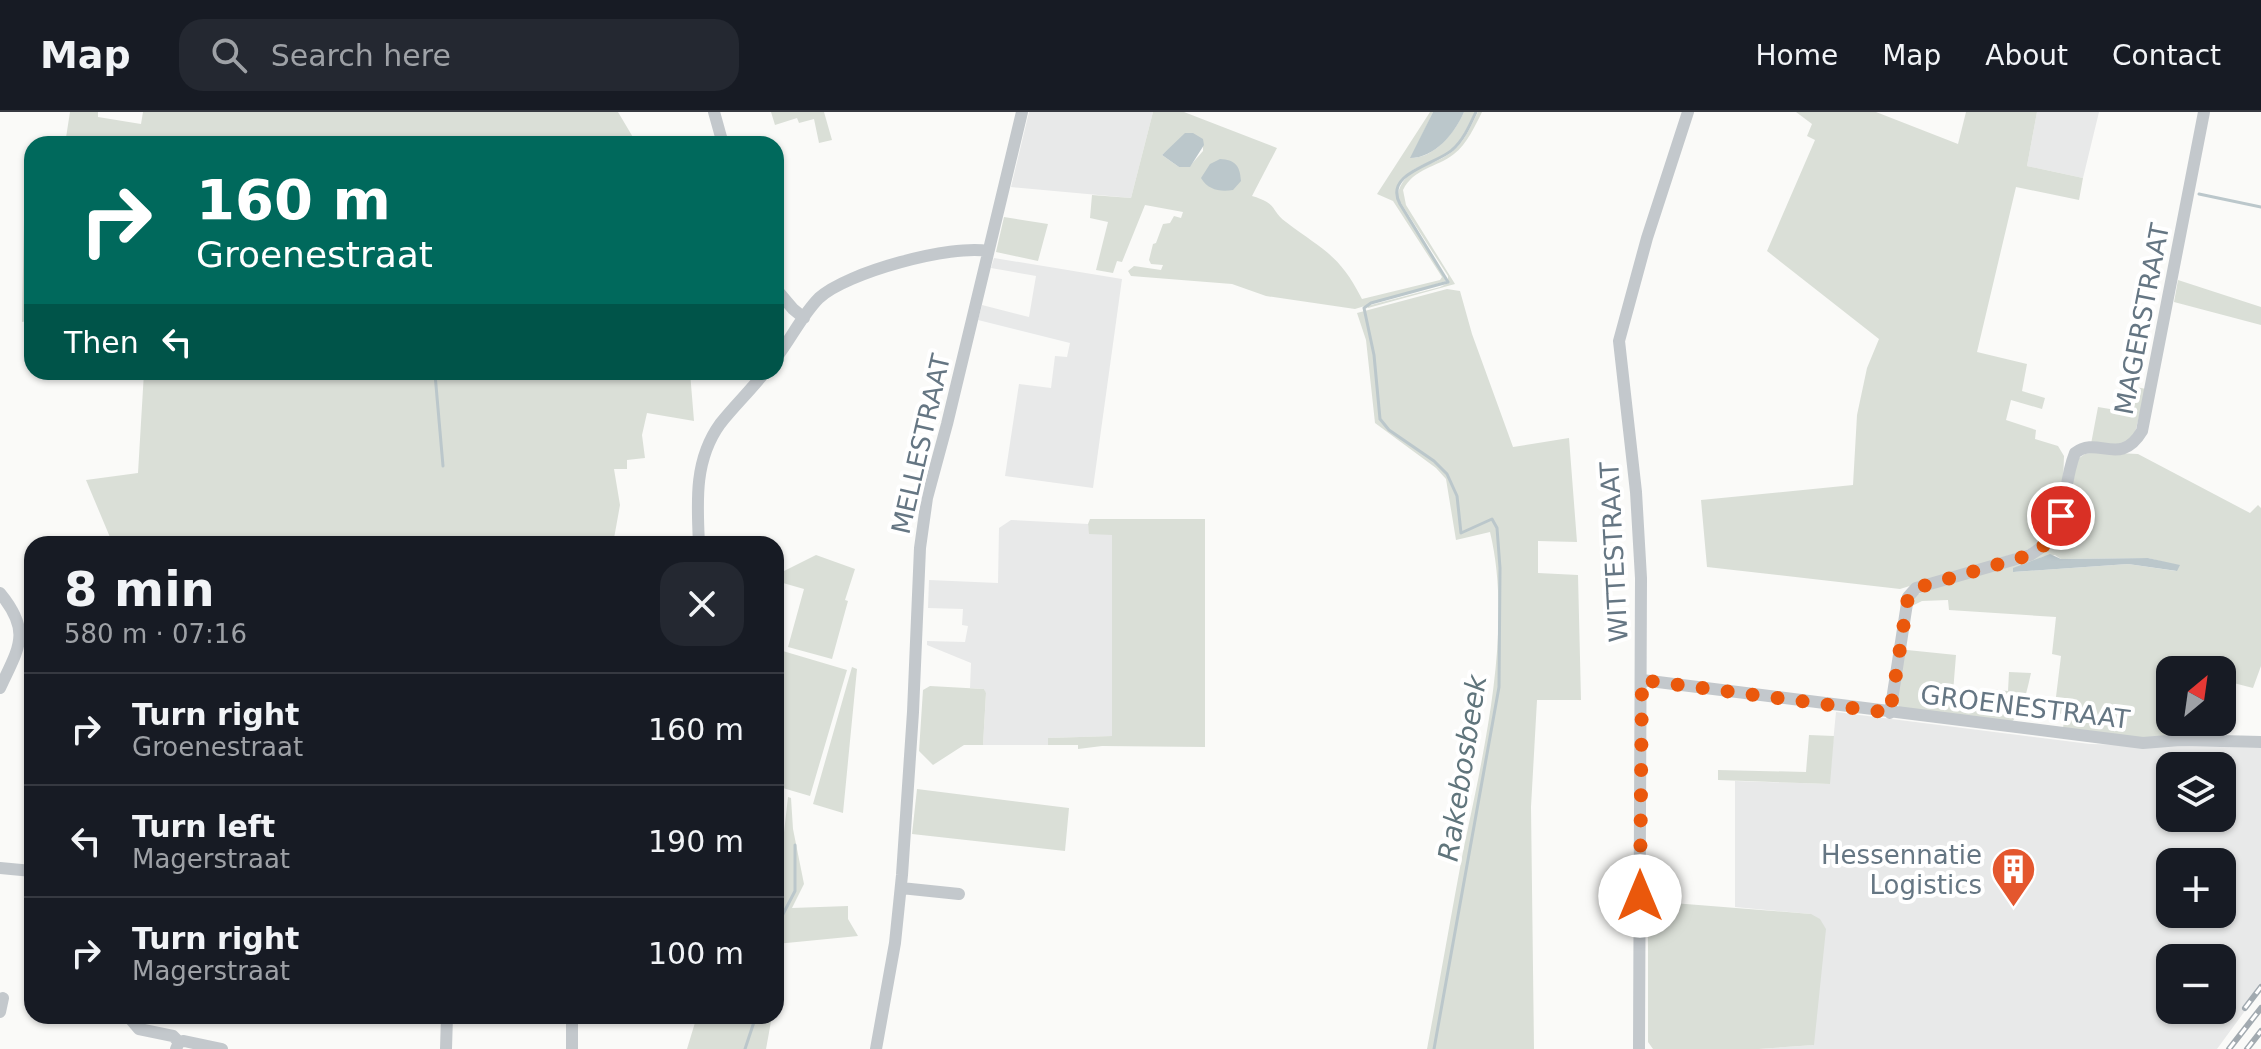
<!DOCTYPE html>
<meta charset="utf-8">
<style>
:root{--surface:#171b24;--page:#242831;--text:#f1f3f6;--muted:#9ea1a6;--line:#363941}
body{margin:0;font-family:"DejaVu Sans",sans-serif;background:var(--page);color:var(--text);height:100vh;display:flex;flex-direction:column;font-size:30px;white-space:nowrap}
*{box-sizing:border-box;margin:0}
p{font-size:26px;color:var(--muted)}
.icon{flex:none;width:44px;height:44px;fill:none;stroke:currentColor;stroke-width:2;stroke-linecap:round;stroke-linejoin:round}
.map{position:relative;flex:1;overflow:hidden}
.sheet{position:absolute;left:24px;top:424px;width:760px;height:488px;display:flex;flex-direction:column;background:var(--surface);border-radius:24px;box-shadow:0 2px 6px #0004}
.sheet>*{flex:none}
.banner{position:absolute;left:24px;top:24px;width:760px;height:244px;border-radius:24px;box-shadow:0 2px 6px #0004;background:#00695c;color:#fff;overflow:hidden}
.needle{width:52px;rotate:29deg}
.fabs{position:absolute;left:2156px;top:544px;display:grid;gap:16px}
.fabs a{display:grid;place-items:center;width:80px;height:80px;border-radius:16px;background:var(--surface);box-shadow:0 2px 6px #0004;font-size:40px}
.pin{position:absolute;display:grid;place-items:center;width:68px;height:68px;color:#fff;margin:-34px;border:4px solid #fff;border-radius:50%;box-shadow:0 2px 8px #0007}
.me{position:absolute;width:88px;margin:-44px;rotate:0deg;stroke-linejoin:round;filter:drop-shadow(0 0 6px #0008)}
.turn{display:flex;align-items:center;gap:28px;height:168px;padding:0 40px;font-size:36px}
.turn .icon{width:104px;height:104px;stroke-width:2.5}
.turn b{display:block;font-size:56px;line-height:68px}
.then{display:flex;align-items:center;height:76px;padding:0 40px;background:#0003;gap:16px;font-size:30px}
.round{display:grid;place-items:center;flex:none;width:84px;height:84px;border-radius:24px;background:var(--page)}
.overview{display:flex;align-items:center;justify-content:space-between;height:136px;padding:0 40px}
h1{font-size:48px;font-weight:700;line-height:60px}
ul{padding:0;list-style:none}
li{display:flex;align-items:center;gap:24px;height:112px;padding:0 40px;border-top:2px solid var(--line)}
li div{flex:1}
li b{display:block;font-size:30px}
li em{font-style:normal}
header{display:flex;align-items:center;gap:48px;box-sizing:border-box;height:112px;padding:0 40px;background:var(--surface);border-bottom:2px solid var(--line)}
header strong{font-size:38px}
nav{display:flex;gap:44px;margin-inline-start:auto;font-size:28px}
.search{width:560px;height:72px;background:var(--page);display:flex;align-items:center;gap:20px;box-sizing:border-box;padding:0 28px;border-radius:24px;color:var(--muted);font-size:30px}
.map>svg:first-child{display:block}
</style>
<header>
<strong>Map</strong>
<div class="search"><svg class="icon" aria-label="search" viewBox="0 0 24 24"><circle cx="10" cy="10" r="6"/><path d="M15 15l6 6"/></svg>Search here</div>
<nav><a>Home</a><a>Map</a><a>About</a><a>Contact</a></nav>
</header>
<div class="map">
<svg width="2261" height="937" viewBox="0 0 2261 937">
<rect width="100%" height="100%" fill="#fafaf8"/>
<!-- built -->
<path fill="#e8e9e9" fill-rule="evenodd" d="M1029 0H1153L1131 86 1011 75Z
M2037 0H2099L2083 66 2027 54Z
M994 146 1122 167 1093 376 1005 364 1019 272 1051 276 1055 244 1067 245 1070 231 978 208 982 193 1029 205 1036 164 991 156Z
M1011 408 1088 412 1090 422H1112V624L1048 626V633H983L986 582 984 577 970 576 971 551 927 533V529L965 530 968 514 962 513 963 497 928 496 929 468 998 471 999 416Z
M1836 600 2090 632 2261 636V877L2217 937H1759L1814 933 1811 802 1735 795V669L1829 672ZM2170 654H2222V706H2170ZM2170 750H2222V802H2170ZM2170 846H2222V898H2170Z"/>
<!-- green -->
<path fill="#dadfd7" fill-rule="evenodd" d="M70 0H98V5L141 12 143 0H618L637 32H65Z
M771 0H824L832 28 819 31 814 7 799 11 797 6 775 13Z
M1153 0H1184L1277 36 1252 84C1279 92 1269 97 1286 110 1324 139 1339 142 1362 187L1440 168 1442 165 1393 89 1377 82 1430 0H1433L1411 46C1435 46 1455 20 1464 0H1475C1469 12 1462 29 1451 38 1430 54 1401 53 1396 84L1446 169 1355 197 1266 184 1232 172 1131 164 1128 159 1134 154 1161 158 1163 153 1151 152 1149 148 1153 132 1156 131 1163 112 1170 111 1174 104 1181 106 1183 100 1145 93 1122 150 1117 149 1113 161 1096 158 1108 110 1090 106 1092 83 1131 86ZM1203 27V39L1189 55H1179L1162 43 1170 36Z
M1478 0H1482C1475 14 1467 32 1454 42 1436 56 1414 56 1403 78L1406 93 1455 172 1368 196 1367 194 1440 175 1448 171V164L1397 85C1404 51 1433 57 1454 38 1465 29 1471 13 1478 0Z
M1796 0H1876L1958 32 1966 0H2037L2027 54 2083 66 2079 88 2016 75 1977 240 2027 252 2022 279 2045 286 2042 297 2011 288 2006 308 2036 318 2035 327 2058 334 2064 344 2063 372 2054 414 2036 435 1900 477 1707 455 1701 388 1853 373 1857 303 1867 256 1879 227 1767 139 1815 28 1807 24 1812 12Z
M1004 105 1048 112 1038 149 996 140Z
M24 108H32V208L22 210Z
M2178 168 2261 195V213L2174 190Z
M1447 177 1460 179 1472 222 1513 335 1569 326 1577 430 1538 429V461L1578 463 1581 588H1537L1531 695 1534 937H1427C1439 873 1450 809 1462 745 1482 647 1514 519 1490 420L1456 428 1446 367 1436 356 1375 311 1366 228 1357 201Z
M144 260H690L694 309 647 301 642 323 645 346 627 348V357H614L620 393 613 432H412L411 428 387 432H109L112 430 86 368 138 361Z
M2121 272 2146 277 2134 325 2124 332H2091L2098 295 2116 298Z
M2095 340 2138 342 2250 401 2258 393 2261 396V554L2253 576 2222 568V558H2180L2168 555 2165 624 2149 628 2063 619 2064 602 2054 601 2061 544 2052 542 2056 505 1949 498 1948 488 1922 489 1910 495 1915 483 2045 439 2079 346 2085 342ZM2055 443 2061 447 2148 446 2179 454 2176 459 2128 452 2014 460 2042 445Z
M1090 407H1205V635L1102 634 1078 637V633H1048V626L1112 624V423L1089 422 1088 412Z
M816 443 855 457 845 488 848 489 832 547 788 535 804 477 776 469V463Z
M776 537 847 558 810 684 776 674Z
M1907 538 1956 543 1952 593 1986 597 1989 577 2008 579 2009 560 2031 561C2027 578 2023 602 2009 612L1899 595 1897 590 1904 541Z
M852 555 857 557 843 701 813 692Z
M930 574 984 577 986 581 983 633H964L933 653 919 639 923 578Z
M1809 623 1834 624 1830 672 1718 668V658L1806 660Z
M917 677 1069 696 1065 739 912 722Z
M788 685 791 686 793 717 804 772 792 796 848 794V807L858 824 776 832V791Z
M1648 789 1811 802 1820 807 1826 817 1814 933 1759 937H1653L1648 930Z
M697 904H772L766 937H687Z"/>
<!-- water -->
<path fill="#bbc7cb" d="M1433 0H1464C1455 21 1435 46 1410 46Z
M1185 21H1193L1203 27 1204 33 1190 55H1179L1162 43Z
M1220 47C1235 48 1240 53 1241 69L1233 78C1220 80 1208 78 1201 66L1210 52Z
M2050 442 2061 447 2148 446 2180 453 2177 459 2128 452 2013 460V456Z"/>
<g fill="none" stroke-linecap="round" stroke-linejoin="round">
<!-- stream -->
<path stroke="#bbc7cb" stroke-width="3" d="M2199 82 2261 95
M412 260 435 262 443 354
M776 826 781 806 795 779V733
M745 937 756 904
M1434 937 1499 575 1500 456 1497 416 1492 407 1461 421 1457 384 1447 362 1434 349 1389 318 1380 307 1374 243 1364 196 1371 191 1448 170 1400 92C1383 61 1437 52 1452 38 1463 29 1470 13 1476 0"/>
<!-- minor -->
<path stroke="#c3c8cc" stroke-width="12" d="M714 0 723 32
M776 177 793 197 804 206
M776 246C791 227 802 203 819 186 847 160 952 132 988 139
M699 432C697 390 694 348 720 312 734 294 751 278 765 260
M0 481C32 520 19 535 0 576
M1642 568 2143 631 2180 628 2261 630
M1890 601 1908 485 1916 476 2030 443C2073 418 2059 381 2075 341 2098 323 2120 356 2142 319L2204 0
M0 756 32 759
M901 776 959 782
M0 900 3 886
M128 904 139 917 173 924 179 930
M176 937 179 930 184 929 222 937
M446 937 447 904
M572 937V904
M876 937 895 831 902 763 913 600 920 436 927 386 947 312 1022 0
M1639 937 1641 466 1636 380 1619 229 1647 126 1688 0"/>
<defs>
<path id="rail" d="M2245 896 2261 875
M2229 937 2261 896
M2247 937 2261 919"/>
</defs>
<!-- rail casing -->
<use href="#rail" stroke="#a2aab0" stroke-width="6"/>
<!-- rail -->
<use href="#rail" stroke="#fff" stroke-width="3" stroke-dasharray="9" stroke-linecap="butt"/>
</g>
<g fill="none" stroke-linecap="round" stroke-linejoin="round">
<!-- route -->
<path stroke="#ea580c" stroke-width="14" stroke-dasharray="0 25.2" d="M1640 784 1642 568 1890 601 1908 485 1916 476 2030 443C2048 433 2054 423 2061 404"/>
</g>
<!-- icons -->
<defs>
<symbol id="building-pin" viewBox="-11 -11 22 30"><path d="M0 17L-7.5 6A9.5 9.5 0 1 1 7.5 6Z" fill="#e4572e" stroke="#fff"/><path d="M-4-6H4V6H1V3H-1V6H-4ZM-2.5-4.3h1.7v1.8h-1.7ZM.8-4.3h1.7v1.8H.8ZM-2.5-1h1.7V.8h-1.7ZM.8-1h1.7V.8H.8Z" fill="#fff"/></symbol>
</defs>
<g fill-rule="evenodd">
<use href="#building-pin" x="1988" y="732" width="51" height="69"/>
</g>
<g text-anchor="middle" stroke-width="8" stroke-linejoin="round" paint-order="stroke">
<!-- street labels -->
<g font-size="26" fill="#657683" stroke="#fff">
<text transform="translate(2142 207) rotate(-79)" y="9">MAGERSTRAAT</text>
<text transform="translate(921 332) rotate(-77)" y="9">MELLESTRAAT</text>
<text transform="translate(1614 440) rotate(-93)" y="9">WITTESTRAAT</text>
<text transform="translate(2025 595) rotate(7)" y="9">GROENESTRAAT</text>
</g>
<!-- poi labels -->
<g font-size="26" fill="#657683" stroke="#fff" text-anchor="end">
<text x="1982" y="752">Hessennatie<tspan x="1982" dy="30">Logistics</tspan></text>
</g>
<!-- water labels -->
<g font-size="28" font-style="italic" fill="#60757c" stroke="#fff">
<text transform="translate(1462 656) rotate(-81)" y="10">Rakebosbeek</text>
</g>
</g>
</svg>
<div class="fabs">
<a><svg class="needle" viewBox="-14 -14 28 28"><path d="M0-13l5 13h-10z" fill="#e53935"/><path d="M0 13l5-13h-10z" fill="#9ea1a6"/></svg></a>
<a><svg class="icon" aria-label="layers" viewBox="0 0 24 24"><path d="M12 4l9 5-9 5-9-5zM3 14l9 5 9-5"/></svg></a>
<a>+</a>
<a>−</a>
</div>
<div class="pin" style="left:2061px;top:404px;background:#d93025"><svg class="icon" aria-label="arrive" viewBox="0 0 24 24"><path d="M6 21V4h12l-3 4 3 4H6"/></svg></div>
<svg class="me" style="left:1640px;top:784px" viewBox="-20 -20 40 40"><circle r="19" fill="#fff"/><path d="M0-13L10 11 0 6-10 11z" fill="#ea580c"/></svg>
<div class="banner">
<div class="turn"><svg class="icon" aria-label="right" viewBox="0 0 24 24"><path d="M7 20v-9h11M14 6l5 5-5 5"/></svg><div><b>160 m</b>Groenestraat</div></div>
<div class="then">Then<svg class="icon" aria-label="left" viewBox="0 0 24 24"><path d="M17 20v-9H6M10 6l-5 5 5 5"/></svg></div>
</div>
<section class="sheet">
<div class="overview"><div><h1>8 min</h1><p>580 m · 07:16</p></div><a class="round"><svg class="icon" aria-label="close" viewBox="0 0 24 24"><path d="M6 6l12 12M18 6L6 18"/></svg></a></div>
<ul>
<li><svg class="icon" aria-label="right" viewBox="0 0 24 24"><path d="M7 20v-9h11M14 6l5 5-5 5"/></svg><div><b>Turn right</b><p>Groenestraat</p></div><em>160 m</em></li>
<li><svg class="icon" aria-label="left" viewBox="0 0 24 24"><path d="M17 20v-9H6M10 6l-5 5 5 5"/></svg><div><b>Turn left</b><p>Magerstraat</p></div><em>190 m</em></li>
<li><svg class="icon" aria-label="right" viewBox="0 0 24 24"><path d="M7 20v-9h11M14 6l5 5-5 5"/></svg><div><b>Turn right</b><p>Magerstraat</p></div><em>100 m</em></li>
</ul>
</section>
</div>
